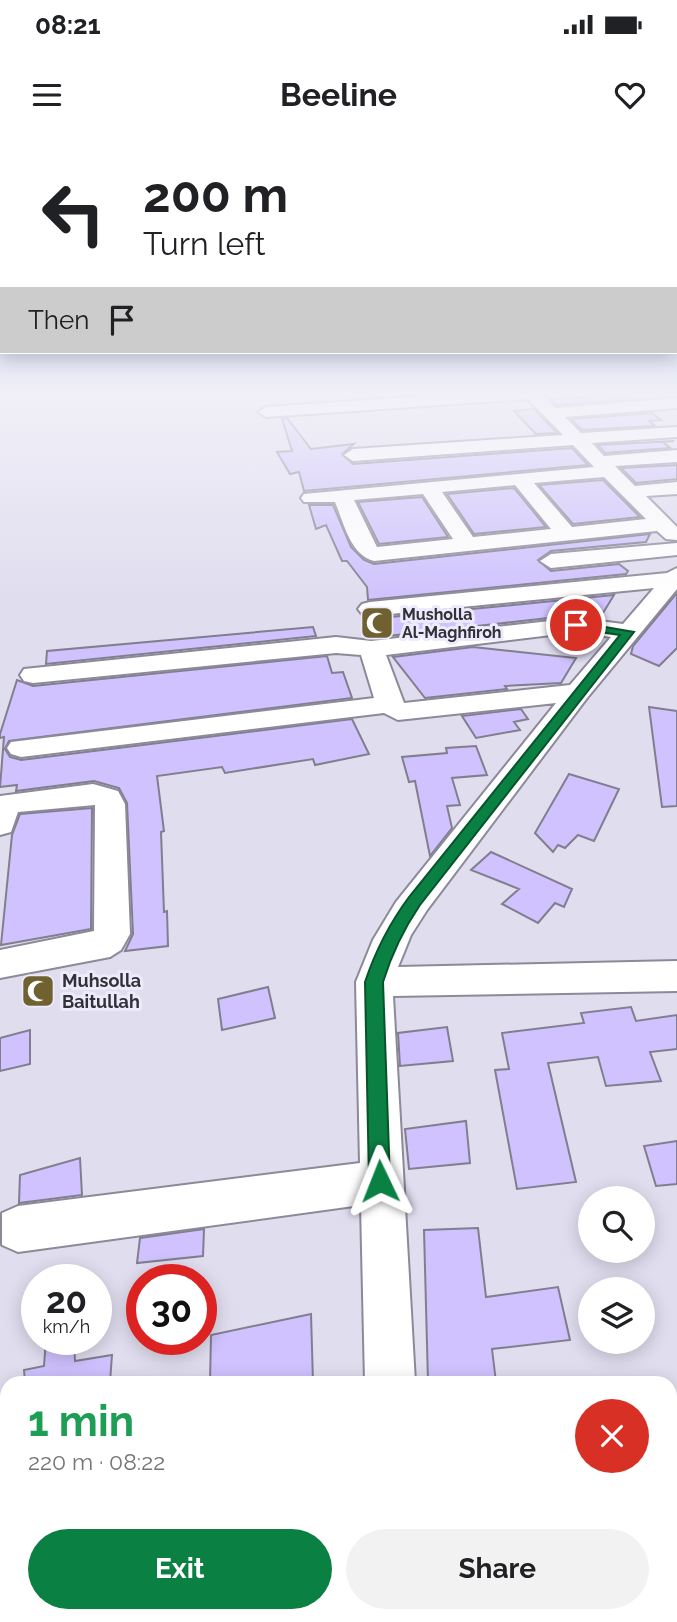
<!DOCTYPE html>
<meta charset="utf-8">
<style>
:root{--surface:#fff;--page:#f2f2f2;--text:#202124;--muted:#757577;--accent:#0b8043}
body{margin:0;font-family:Raleway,sans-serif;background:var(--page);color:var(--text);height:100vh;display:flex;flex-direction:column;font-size:26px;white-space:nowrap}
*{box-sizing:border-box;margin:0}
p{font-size:23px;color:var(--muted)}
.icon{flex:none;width:38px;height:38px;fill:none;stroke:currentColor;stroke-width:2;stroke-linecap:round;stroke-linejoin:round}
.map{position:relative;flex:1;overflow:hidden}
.panel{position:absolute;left:0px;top:1236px;width:677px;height:247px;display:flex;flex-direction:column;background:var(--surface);border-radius:21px 21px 0 0;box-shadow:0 4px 18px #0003}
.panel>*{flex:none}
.banner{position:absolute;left:0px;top:0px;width:677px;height:214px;box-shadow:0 4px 18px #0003;background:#fff;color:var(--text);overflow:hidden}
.buttons{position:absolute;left:578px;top:1046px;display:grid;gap:14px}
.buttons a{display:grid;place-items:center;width:77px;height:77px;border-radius:50%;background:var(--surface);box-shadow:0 4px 18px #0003;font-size:35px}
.speed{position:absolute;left:21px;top:1124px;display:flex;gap:14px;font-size:35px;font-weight:700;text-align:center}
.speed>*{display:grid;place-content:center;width:91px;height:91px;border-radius:50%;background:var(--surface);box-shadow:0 4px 18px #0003;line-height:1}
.speed small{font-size:18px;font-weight:400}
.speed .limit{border:10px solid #d22;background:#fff;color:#111}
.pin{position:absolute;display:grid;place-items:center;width:60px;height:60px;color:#fff;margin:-30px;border:4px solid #fff;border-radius:50%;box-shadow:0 2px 7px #0007}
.me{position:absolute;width:77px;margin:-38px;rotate:358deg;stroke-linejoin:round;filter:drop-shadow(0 0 5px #0008)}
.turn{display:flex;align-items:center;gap:24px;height:147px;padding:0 28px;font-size:32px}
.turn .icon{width:91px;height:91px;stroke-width:2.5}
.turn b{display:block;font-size:49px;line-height:60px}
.then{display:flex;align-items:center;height:66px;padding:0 28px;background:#0003;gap:14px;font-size:26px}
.round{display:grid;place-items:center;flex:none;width:74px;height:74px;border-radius:37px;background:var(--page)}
.headline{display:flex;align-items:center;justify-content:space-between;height:119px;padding:0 28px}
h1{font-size:42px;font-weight:700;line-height:52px;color:#1e9e55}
.primary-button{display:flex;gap:14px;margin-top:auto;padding:14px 28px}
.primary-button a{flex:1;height:80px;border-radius:42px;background:var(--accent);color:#fff;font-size:28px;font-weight:700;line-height:80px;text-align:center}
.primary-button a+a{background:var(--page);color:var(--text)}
.status{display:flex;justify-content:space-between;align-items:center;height:49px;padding:0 35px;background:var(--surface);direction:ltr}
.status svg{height:19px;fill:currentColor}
header{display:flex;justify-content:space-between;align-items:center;height:91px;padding:0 28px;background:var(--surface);font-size:32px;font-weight:700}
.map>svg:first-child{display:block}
</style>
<div class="status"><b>08:21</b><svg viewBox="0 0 49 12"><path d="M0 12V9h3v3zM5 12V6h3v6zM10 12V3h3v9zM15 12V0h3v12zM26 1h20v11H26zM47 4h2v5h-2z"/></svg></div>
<header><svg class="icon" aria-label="menu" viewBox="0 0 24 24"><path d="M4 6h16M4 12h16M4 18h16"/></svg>Beeline<svg class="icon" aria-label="heart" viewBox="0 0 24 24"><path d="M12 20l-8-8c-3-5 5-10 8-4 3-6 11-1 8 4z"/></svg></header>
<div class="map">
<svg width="677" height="1482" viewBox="0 0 677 1482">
<rect width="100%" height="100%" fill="#e0ddef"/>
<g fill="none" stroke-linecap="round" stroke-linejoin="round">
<!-- stream -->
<path fill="#9b8ad1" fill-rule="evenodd" d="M670 1356H677V1370H670Z
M7 1419V1435L0 1436V1420Z"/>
</g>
<!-- building -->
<path fill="#cfc2fe" stroke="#817e8e" stroke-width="2" d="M628 254 634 259 556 265 550 259Z
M534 269 557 293 536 294 514 271Z
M652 273 661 280 649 281 655 286 582 290 571 279Z
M287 278 311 309 354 304 342 314 353 324 572 308 588 325 304 351 299 332 290 334 277 312 292 311 282 279Z
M674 301 663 302 670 308 605 313 598 305Z
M677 325V339L636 343 621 328Z
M603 340 640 377 573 384 539 345Z
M514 348 546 387 474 394 447 354Z
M422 357 448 397 379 404 358 362Z
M309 365H333L351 407 364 420 374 424 650 394 646 402 551 411 538 420 551 431 619 424 628 431 626 434 368 460 367 447 347 421H342L326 385 316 389Z
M677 453V508L659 526 631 514 633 506Z
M614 455 600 478 576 475 379 497 371 495 370 479Z
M313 487 316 496 46 524 47 511Z
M473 507 576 518 561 543 505 546 507 549 425 558 393 517Z
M327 516 332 533 343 532 352 558 9 601 5 609 10 617 21 620 352 579 369 614 315 625 313 619 225 633 222 627 157 636 164 691 161 692 164 772 167 771 168 806 125 811 133 794 127 663 119 648 94 641 16 651 17 645 0 647 4 597 0 598V594L17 540 33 546Z
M649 567 677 571V666L662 667Z
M521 569 528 579 514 582 520 590 476 598 462 576Z
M476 606 487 635 452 638 460 665 447 666 452 688 430 716 415 641 409 642 402 617 447 613 446 608Z
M569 634 619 649 594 701 578 695 565 708 558 705 553 712 535 693Z
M92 668 91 789 1 805 12 695 20 674Z
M491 712 572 749 564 767 555 763 538 783 502 764 519 749 471 730Z
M268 847 275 878 222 890 218 859Z
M631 867 636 881 677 875V909L650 912 661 941 606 946 598 917 548 923 576 1042 517 1049 495 930 509 929 502 893 584 883 581 873Z
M447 887 453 921 400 926 398 893Z
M30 890V924L0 931V898Z
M466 981 470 1023 409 1029 405 989Z
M677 1001V1044L656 1046 644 1006Z
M80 1018 82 1055 19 1063 20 1035Z
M478 1088 486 1157 558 1147 570 1200 492 1209 496 1242H428L424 1090Z
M204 1089 203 1116 137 1123 140 1098Z
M311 1174 313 1242H210L211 1195Z
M46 1199H74L75 1221 112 1215 110 1242H25L24 1230 44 1226Z"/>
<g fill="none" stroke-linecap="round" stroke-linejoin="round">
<defs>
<path id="street" d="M468 253H541L555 268 677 258V268L565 277 581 293 677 287V297L592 303 604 316 677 310V322L615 326 635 346 677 342V354L646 356 677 387V400L666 399 657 391 374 421C350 415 344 383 335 362H304L301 358 304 354 594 327 573 305 353 321 344 315 353 309 563 295 528 259 266 277 258 272 266 267ZM604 337 646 379 572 387 534 343ZM515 345 551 389 473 397 442 352ZM423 354 453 399 377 407 354 360Z
M677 403V415L551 428 540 421 551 414Z
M677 428V449L587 558 427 770 411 795 398 827 677 821V851L393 856 415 1242H365L361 1065 18 1112 2 1105V1073L18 1066 360 1023 356 842 373 800 396 762 556 563 398 580 384 573 21 617 11 614 7 608 11 602 374 558 361 515 336 513 33 543 24 541 20 535 24 529 336 497 371 501 576 478 623 484 654 448 370 476 362 474 358 469 362 464 370 462 667 433ZM576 492 611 497 570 545 404 563 386 515Z
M93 644 118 651 125 664 130 794 121 810 110 817 0 838V810L94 791 95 665 18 672 11 692 0 695V656Z
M376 1475H434L435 1482H375Z"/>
<path id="secondary" d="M670 1375H677V1441H670Z
M7 1435V1475H38L36 1482H0V1436Z"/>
</defs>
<!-- street casing -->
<use href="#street" stroke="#8c8999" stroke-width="4"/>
<!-- secondary casing -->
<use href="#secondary" stroke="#8c8999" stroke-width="4"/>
<!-- street -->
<use href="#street" fill="#fff" fill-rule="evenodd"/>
<!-- secondary -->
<use href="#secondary" fill="#fff" fill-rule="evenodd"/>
</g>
<!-- sky -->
<linearGradient id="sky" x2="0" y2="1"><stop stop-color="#89a3df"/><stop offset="0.55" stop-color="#f1f0f8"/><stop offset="1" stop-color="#f1f0f8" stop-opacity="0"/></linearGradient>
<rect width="677" height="461" fill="url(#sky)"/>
<!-- route -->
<path fill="#0b8043" stroke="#07532c" stroke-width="2" d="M576 482 634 492 420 765C403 790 392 813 383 842L390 1041 387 1048 380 1051 373 1048 369 1041 365 842C376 809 389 784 409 757L620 495 572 488 570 485Z"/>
<!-- icons -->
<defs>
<symbol id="mosque-square" viewBox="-11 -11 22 22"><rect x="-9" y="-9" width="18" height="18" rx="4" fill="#706230" stroke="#edeafc"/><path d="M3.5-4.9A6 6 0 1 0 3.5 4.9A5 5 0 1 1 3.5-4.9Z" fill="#fff"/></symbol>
</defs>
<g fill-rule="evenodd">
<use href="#mosque-square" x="358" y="464" width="38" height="38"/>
<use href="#mosque-square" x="19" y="832" width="38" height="38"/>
</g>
<g text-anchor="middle" stroke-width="6" stroke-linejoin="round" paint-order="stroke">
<!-- far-poi labels -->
<g font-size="16" font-weight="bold" fill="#323138" stroke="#edeafc" text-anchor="start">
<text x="402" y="480">Musholla<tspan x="402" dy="18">Al-Maghfiroh</tspan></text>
</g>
<!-- poi labels -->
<g font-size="18" font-weight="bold" fill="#323138" stroke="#edeafc" text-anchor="start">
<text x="62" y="847">Muhsolla<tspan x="62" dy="21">Baitullah</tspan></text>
</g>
</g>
</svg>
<div class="buttons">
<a><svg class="icon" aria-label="search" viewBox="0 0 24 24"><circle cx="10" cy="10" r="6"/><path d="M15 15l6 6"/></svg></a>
<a><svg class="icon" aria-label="layers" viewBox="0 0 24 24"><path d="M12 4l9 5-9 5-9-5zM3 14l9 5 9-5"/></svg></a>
</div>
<div class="speed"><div>20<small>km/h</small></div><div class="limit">30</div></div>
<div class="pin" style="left:576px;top:485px;background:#d93025"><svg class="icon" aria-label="arrive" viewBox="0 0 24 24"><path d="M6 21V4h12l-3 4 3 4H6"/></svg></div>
<svg class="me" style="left:380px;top:1041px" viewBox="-20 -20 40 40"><path d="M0-17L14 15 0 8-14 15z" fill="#0b8043" stroke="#fff" stroke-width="4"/></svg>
<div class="banner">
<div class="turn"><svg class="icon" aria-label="left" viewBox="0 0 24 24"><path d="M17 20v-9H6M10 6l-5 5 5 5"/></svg><div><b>200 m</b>Turn left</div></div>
<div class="then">Then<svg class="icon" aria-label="arrive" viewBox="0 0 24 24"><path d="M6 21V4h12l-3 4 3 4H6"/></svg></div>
</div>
<section class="panel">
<div class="headline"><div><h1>1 min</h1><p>220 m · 08:22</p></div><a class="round" style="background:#d93025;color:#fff"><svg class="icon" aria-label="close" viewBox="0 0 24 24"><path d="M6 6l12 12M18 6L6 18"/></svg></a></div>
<div class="primary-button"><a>Exit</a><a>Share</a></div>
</section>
</div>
